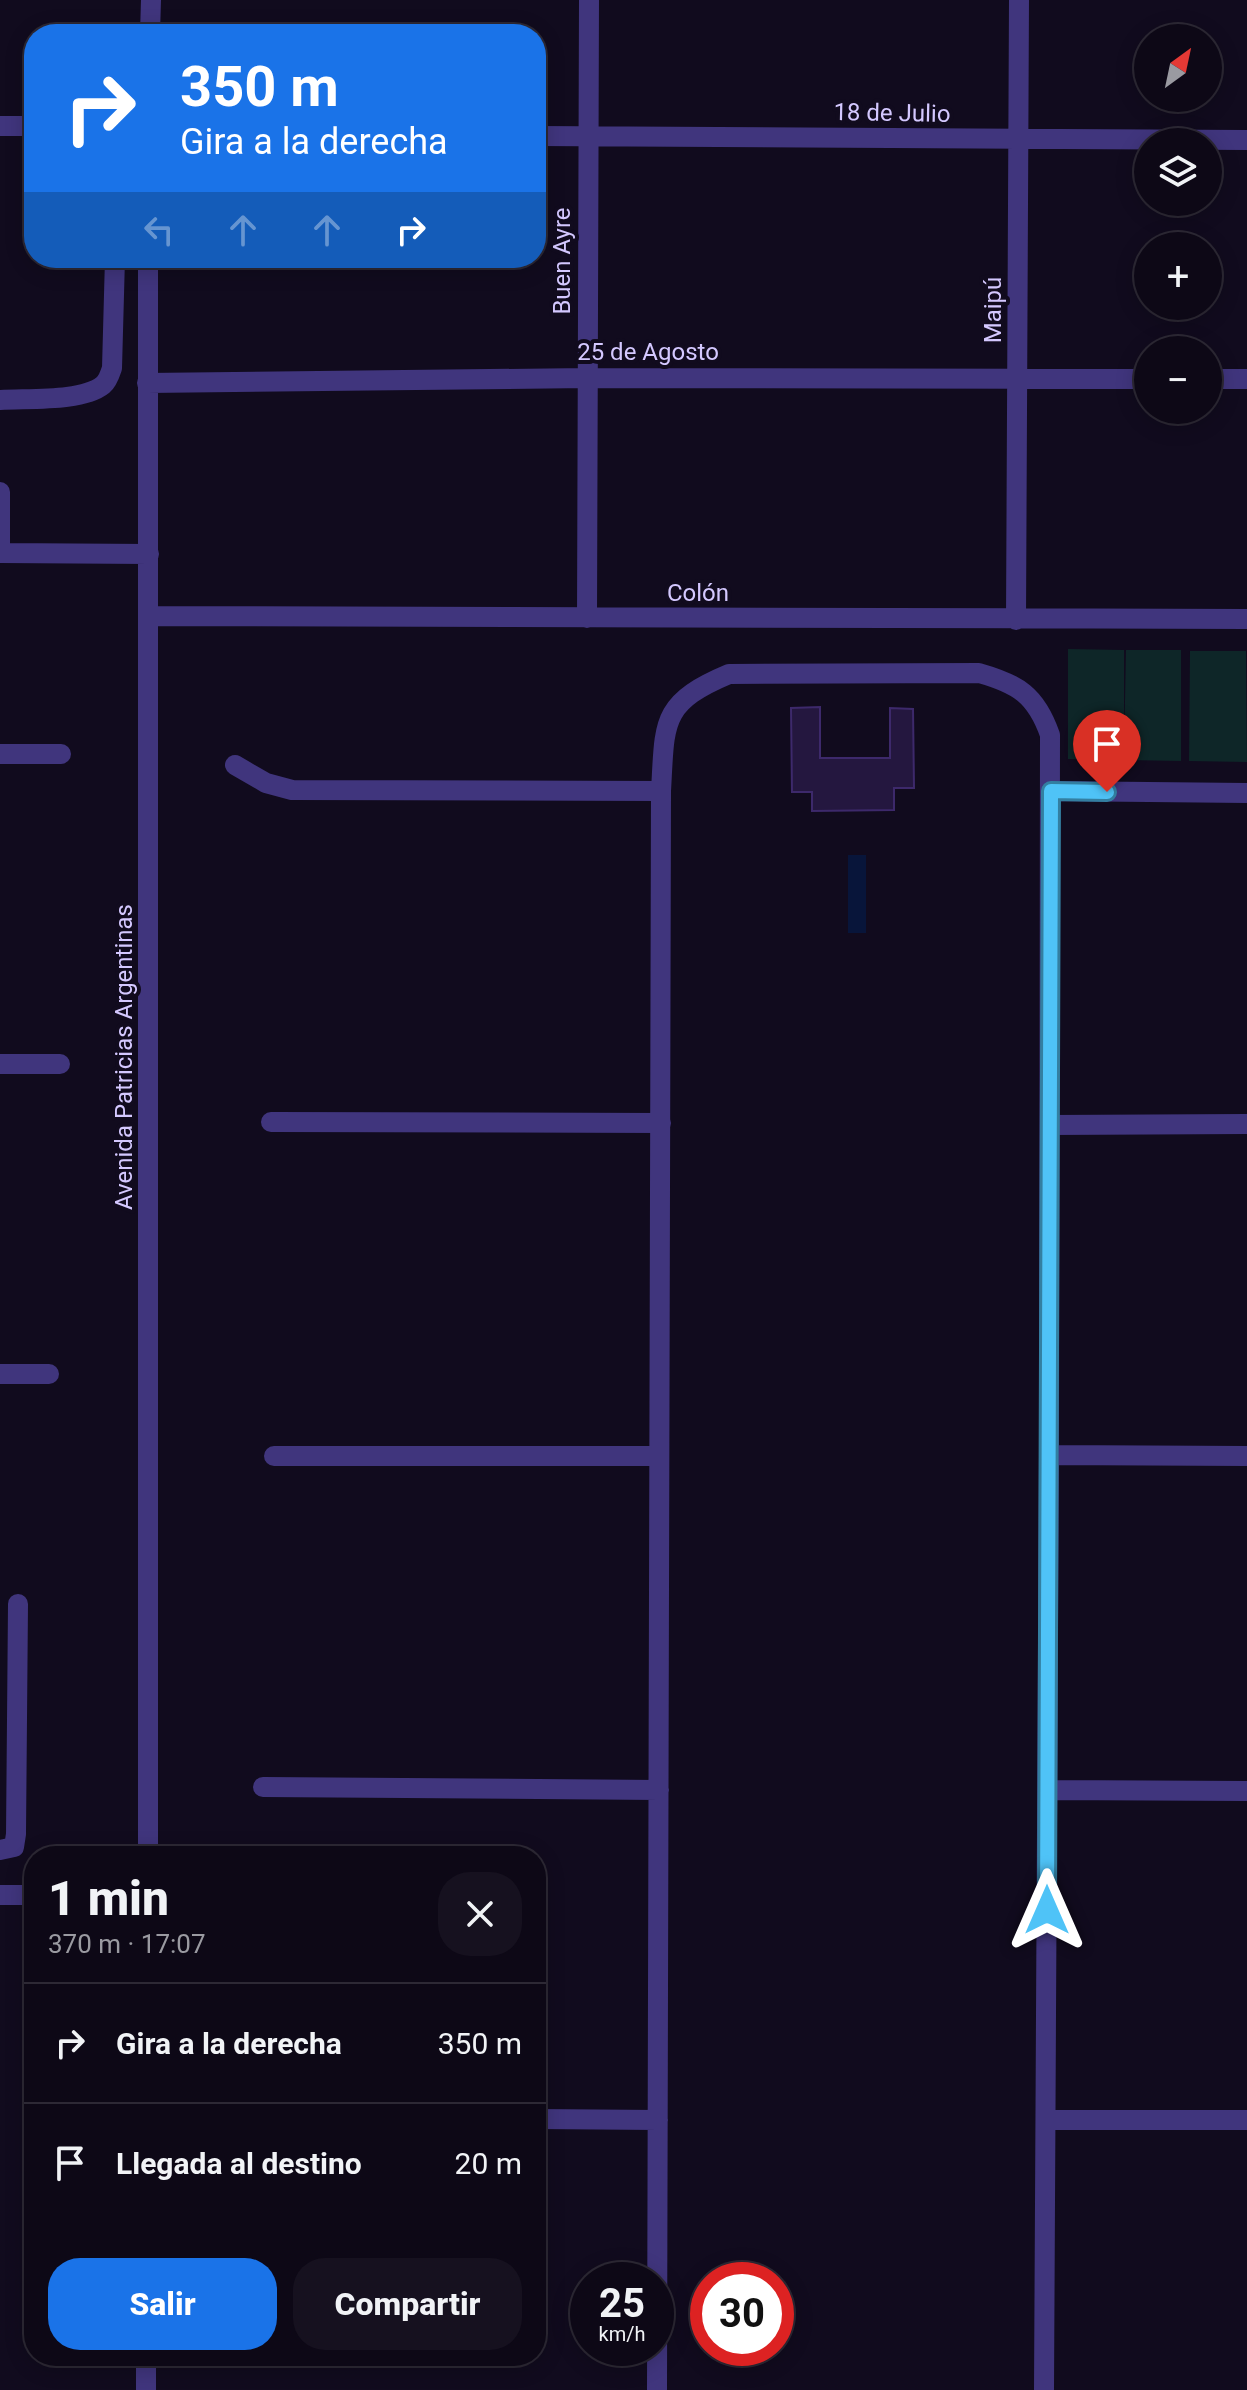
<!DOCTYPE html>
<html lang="es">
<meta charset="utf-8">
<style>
:root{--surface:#0d0816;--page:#16111f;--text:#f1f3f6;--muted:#9a9aa1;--line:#2d2935;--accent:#1a73e8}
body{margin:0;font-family:Roboto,sans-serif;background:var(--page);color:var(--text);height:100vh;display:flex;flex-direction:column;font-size:30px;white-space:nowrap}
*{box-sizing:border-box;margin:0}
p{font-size:26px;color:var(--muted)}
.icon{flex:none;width:44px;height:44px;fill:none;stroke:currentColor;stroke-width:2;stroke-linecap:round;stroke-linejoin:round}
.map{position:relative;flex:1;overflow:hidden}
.panel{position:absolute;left:24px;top:1846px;width:522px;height:520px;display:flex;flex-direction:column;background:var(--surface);border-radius:32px;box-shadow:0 4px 20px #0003,0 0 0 2px var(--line)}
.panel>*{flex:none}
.top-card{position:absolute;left:24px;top:24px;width:522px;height:244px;border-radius:32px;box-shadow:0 4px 20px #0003,0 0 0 2px var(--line);background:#1a73e8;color:#fff;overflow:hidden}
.needle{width:52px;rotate:33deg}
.fabs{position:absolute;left:1134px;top:24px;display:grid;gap:16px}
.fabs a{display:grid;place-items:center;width:88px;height:88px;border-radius:50%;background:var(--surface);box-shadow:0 4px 20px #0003,0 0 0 2px var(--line);font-size:40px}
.speed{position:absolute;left:570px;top:2262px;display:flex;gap:16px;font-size:40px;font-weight:700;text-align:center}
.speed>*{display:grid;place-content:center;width:104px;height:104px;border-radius:50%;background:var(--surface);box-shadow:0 4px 20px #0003,0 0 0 2px var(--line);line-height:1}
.speed small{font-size:20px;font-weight:400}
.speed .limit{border:12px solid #d22;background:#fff;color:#111}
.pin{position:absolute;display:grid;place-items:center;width:68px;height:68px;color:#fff;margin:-82px -34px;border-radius:50% 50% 50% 0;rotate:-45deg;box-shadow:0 0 8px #0007}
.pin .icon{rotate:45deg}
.me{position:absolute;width:88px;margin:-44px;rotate:0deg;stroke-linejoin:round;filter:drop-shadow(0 0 6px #0008)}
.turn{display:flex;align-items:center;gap:28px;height:168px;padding:0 24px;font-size:36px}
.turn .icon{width:104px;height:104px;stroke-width:2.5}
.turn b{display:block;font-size:56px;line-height:68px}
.lanes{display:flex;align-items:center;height:76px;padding:0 24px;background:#0003;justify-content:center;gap:40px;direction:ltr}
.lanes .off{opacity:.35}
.round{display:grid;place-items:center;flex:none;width:84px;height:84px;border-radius:32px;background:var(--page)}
.summary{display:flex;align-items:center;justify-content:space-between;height:136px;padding:0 24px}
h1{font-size:48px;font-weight:800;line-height:60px}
.primary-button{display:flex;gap:16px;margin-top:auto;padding:16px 24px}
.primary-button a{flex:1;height:92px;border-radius:32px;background:var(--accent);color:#fff;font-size:32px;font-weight:800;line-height:92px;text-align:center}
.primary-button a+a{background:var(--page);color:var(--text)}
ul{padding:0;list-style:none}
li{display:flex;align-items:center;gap:24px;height:120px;padding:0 24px;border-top:2px solid var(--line)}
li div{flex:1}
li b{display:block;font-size:30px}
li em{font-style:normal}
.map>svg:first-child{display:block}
</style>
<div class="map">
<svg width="1247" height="2390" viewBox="0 0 1247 2390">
<rect width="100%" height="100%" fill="#110b1e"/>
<!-- green -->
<path fill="#0e2628" d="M1068 649 1124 650V751L1126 650H1181V761L1068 759Z
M1190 651H1246L1247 762 1189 761Z"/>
<!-- water -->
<path fill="#08153a" d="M848 855H866V933H848Z"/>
<!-- building -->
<path fill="#24173f" stroke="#3d296b" stroke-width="2" d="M820 707V758H890V708L913 709 914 788H894V810L812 811V792H792L791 708Z"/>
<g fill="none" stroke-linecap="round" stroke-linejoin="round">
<!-- minor -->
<path stroke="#40357d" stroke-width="20" d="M150 34 151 0
M0 126H34
M536 136 1247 140
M148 258V1856
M1208 379H1247
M147 383 587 378 1148 379
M0 400C27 398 82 402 103 385 108 381 110 374 112 368L115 258
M0 492V553
M0 553 149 554
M150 616 1247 619
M587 618 589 0
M1016 620 1019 0
M0 754H61
M235 765 266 783 292 790 661 791
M1051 791 1247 793
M0 1064H60
M271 1122 661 1123
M1050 1125 1247 1124
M0 1374H49
M1049 1455 1247 1456
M274 1456H659
M263 1787 659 1790
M1048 1790 1247 1791
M0 1850 14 1847 16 1834 18 1604
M0 1895H34
M536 2119 658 2120
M1047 2120H1247
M146 2390V2356
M657 2390 661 791C665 722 660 703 729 674L979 673C1018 684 1036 695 1050 735L1049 1455 1044 2390"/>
</g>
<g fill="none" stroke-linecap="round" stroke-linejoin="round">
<defs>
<path id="route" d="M1047 1910 1051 791 1107 792"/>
</defs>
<!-- route casing -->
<use href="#route" stroke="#337fa1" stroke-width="20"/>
<!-- route -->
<use href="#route" stroke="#4fc3f7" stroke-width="14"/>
</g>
<g text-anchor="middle" stroke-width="8" stroke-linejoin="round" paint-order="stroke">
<!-- street labels -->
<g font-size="24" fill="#d4c8ff" stroke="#110b1e">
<text transform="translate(892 113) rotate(1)" y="8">18 de Julio</text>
<text transform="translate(562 261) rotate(-90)" y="8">Buen Ayre</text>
<text transform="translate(993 310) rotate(-90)" y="8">Maipú</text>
<text x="648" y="360">25 de Agosto</text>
<text x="698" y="601">Colón</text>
<text transform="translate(124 1057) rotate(-90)" y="8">Avenida Patricias Argentinas</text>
</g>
</g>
</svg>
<div class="fabs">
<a><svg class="needle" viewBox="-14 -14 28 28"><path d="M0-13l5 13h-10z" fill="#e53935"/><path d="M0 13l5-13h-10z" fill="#9a9aa1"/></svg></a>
<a><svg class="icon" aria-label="layers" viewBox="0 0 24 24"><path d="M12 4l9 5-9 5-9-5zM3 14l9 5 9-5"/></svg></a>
<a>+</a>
<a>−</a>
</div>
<div class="speed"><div>25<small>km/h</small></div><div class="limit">30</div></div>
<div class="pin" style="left:1107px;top:792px;background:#d93025"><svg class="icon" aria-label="arrive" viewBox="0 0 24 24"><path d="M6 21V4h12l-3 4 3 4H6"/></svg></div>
<svg class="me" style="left:1047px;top:1910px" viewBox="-20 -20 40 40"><path d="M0-17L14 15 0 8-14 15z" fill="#4fc3f7" stroke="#fff" stroke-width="4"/></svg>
<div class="top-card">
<div class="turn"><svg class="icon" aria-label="right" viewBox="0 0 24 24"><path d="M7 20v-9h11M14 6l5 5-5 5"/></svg><div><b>350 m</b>Gira a la derecha</div></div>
<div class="lanes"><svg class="icon off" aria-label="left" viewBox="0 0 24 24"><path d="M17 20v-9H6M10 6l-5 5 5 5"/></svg><svg class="icon off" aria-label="ahead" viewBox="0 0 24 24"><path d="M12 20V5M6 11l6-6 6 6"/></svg><svg class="icon off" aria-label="ahead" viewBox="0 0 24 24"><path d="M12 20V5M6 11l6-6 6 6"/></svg><svg class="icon" aria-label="right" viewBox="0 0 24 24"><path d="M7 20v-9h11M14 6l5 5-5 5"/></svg></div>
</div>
<section class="panel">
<div class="summary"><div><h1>1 min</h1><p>370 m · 17:07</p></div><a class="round"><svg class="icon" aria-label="close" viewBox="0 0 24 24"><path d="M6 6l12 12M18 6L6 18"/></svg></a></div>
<ul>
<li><svg class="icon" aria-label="right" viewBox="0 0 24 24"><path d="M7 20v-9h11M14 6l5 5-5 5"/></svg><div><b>Gira a la derecha</b></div><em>350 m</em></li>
<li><svg class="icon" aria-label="arrive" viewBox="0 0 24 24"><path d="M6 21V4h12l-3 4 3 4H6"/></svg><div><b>Llegada al destino</b></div><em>20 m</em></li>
</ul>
<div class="primary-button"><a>Salir</a><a>Compartir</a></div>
</section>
</div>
